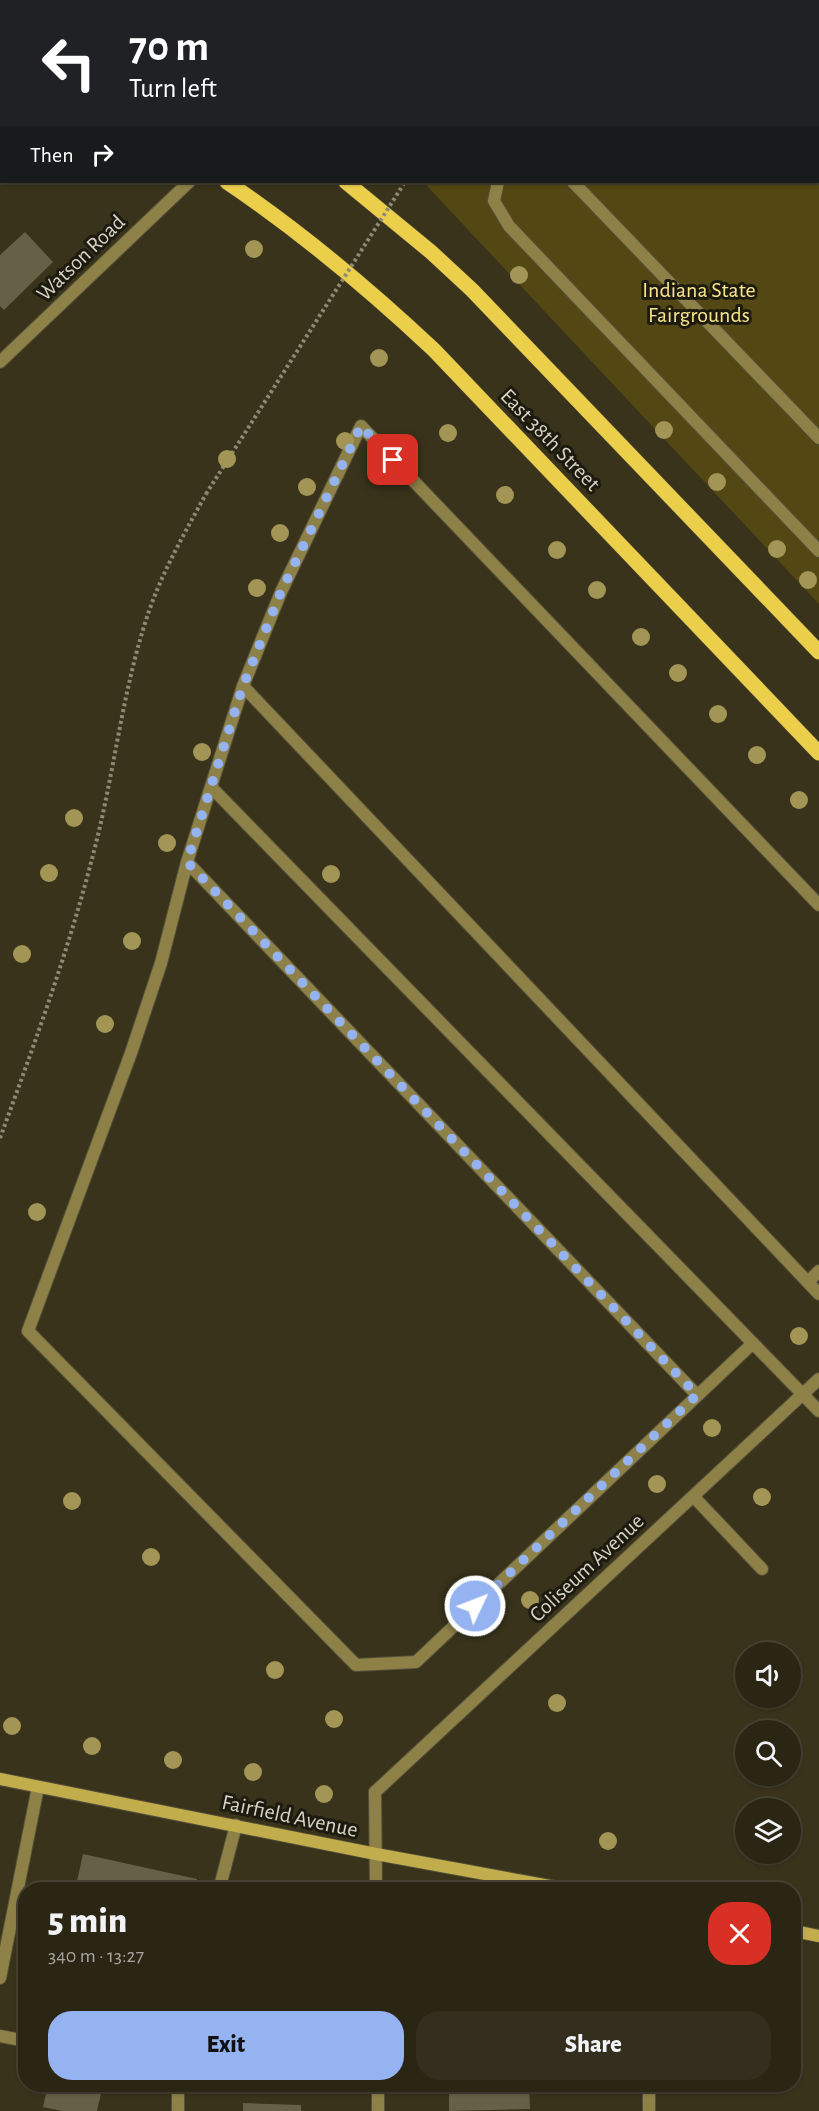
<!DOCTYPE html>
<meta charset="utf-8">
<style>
:root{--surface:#2b2614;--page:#332e1d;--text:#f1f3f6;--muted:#a6a5a0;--line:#474334;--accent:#95b2f1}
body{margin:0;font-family:"Alegreya Sans",sans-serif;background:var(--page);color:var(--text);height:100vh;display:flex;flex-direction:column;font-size:22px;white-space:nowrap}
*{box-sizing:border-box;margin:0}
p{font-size:20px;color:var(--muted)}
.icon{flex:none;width:33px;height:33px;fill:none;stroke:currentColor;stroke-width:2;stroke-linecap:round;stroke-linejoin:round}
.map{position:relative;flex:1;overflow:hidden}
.panel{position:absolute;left:18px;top:1882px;width:783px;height:210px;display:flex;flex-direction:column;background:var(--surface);border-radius:24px;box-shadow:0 2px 4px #0004,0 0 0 2px var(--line)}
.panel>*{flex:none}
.top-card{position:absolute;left:0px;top:0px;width:819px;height:183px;box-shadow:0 2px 4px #0004,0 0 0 2px var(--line);background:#202124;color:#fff;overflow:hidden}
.buttons{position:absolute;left:735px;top:1642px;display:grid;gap:12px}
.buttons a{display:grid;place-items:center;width:66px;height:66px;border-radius:50%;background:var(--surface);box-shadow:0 2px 4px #0004,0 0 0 2px var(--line);font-size:30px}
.pin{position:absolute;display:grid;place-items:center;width:51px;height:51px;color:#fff;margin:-26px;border-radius:12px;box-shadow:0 3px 9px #0006}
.me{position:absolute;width:66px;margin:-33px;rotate:47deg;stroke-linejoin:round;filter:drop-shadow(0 0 4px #0008)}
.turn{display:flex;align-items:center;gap:21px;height:126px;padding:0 30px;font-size:27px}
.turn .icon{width:78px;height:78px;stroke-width:2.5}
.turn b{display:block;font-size:42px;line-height:51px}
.then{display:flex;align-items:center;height:57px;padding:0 30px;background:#0003;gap:12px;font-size:22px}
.round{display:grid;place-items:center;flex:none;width:63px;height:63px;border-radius:24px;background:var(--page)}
.overview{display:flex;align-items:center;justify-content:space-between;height:102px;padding:0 30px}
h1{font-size:36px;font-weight:800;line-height:45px}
.primary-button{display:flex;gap:12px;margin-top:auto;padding:12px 30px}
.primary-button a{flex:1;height:69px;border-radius:24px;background:var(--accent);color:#111;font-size:24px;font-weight:800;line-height:69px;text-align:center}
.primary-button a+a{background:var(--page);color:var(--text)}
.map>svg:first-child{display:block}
</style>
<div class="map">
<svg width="819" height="2111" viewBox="0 0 819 2111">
<rect width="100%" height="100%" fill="#39331b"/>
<!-- green -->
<path fill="#534813" d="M540 0H819V604L427 186 429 182H818V2L539 1Z"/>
<!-- building -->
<path fill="#666046" d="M25 232 53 262 4 310 0 306V255Z
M83 1854 197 1879 195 1890H75Z
M48 2085H103L97 2111H62L43 2107Z
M449 2085H529L530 2109 449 2111Z
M243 2103 301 2105V2111H243Z"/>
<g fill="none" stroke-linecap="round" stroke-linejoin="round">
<defs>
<path id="lane" d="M376 2 377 0
M670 2 671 0
M498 182 494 201 509 226 819 551
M573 182 819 438
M243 686 819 1294
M211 787 819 1411
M187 862 697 1395
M808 1282 819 1271
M753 1343 416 1662 356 1665 28 1331 131 1053 161 963 187 862 243 686 281 592 361 426 819 905
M693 1496 762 1569
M375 1792 819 1379
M219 1890 236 1825
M0 2036 26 2041
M178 2085V2111
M649 2111V2085"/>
<path id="street" d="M0 362 189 182
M375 1792 376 1890
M0 1978 38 1787
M378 2085V2111"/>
<path id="secondary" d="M0 1779 376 1854 572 1890
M794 1931 819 1936"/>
<path id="primary" d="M64 0 66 2
M0 40 2 41
M227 182C301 232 369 289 434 350L819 753
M346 182 431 252 472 290 819 652"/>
</defs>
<!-- lane casing -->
<use href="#lane" stroke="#55503a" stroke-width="14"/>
<!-- street casing -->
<use href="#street" stroke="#55503a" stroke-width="14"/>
<!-- secondary casing -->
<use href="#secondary" stroke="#55503a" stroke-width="14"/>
<!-- primary casing -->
<use href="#primary" stroke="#55503a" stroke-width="16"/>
<!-- path -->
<path stroke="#8d8976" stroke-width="4" stroke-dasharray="3 3" stroke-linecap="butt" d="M485 2 486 0
M519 2 520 0
M0 1138C36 1040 72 941 97 839 115 766 123 690 147 617 161 574 184 534 206 494"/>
<!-- lane -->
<use href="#lane" stroke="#8e8148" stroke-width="12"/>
<!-- street -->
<use href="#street" stroke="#8e8148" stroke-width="12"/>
<!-- secondary -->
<use href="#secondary" stroke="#c2ad4c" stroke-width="12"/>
<!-- primary -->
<use href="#primary" stroke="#ebcf4b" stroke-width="15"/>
<!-- path-bridge -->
<path stroke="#8d8976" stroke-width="4" stroke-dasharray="3 3" stroke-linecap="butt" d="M206 494 405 182"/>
</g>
<!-- trees -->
<g fill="#a39556">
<circle cx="254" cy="249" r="9"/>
<circle cx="519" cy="275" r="9"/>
<circle cx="379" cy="358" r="9"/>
<circle cx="664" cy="430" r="9"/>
<circle cx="448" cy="433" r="9"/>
<circle cx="345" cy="441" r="9"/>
<circle cx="227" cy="459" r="9"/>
<circle cx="717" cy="482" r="9"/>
<circle cx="307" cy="487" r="9"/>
<circle cx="505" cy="495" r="9"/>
<circle cx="280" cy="533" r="9"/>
<circle cx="777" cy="549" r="9"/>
<circle cx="557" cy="550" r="9"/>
<circle cx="808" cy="580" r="9"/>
<circle cx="257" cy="588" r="9"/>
<circle cx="597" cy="590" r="9"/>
<circle cx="641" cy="637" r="9"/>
<circle cx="678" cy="673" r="9"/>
<circle cx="718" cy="714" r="9"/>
<circle cx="202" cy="752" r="9"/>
<circle cx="757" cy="755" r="9"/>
<circle cx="799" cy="800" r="9"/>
<circle cx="74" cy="818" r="9"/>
<circle cx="167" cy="843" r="9"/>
<circle cx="49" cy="873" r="9"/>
<circle cx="331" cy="874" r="9"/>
<circle cx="132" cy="941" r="9"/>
<circle cx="22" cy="954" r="9"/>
<circle cx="105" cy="1024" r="9"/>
<circle cx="37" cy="1212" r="9"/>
<circle cx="799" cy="1336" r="9"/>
<circle cx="712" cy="1428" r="9"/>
<circle cx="657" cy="1484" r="9"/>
<circle cx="762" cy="1497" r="9"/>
<circle cx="72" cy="1501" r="9"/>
<circle cx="151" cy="1557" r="9"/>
<circle cx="530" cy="1600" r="9"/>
<circle cx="275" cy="1670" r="9"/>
<circle cx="557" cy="1703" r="9"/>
<circle cx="334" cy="1719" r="9"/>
<circle cx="12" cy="1726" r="9"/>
<circle cx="92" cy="1746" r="9"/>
<circle cx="173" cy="1760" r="9"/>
<circle cx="253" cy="1772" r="9"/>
<circle cx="324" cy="1794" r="9"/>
<circle cx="608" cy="1841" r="9"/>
</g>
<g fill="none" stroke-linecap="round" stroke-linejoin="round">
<!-- route -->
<path stroke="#95b2f1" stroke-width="10" stroke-dasharray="0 18" d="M393 460 361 426 281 592 243 686 187 862 697 1395 475 1606"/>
</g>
<g text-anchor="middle" stroke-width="6" stroke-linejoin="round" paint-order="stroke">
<!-- street labels -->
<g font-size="22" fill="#d7d4c5" stroke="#1d1b10">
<text transform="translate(80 257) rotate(-44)" y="8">Watson Road</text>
<text transform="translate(551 439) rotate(46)" y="8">East 38th Street</text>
<text transform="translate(586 1567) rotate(-43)" y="8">Coliseum Avenue</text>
<text transform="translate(290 1815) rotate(12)" y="8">Fairfield Avenue</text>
</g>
<!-- park labels -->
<g font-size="22" fill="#fae587" stroke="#1d1b10">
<text x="699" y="297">Indiana State<tspan x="699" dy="25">Fairgrounds</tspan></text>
</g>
</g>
</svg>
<div class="buttons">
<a><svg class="icon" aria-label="sound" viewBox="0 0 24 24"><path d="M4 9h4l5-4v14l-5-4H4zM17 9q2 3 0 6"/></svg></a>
<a><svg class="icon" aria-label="search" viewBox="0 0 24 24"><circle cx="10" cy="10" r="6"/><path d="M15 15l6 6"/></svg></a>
<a><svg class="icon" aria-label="layers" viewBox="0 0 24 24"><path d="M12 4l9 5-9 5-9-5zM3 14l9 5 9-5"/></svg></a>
</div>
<div class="pin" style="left:393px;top:460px;background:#d93025"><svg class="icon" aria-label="arrive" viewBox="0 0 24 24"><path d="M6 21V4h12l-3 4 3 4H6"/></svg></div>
<svg class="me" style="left:475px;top:1606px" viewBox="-20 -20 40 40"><circle r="17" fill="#95b2f1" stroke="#fff" stroke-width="3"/><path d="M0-11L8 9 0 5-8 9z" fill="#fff"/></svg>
<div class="top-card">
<div class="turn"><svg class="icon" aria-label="left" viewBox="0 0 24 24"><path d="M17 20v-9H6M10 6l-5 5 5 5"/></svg><div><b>70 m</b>Turn left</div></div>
<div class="then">Then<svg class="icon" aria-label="right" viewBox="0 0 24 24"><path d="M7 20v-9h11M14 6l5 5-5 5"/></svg></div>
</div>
<section class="panel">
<div class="overview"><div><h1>5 min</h1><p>340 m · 13:27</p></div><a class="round" style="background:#d93025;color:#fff"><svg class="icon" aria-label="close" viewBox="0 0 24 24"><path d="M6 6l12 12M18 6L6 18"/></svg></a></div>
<div class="primary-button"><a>Exit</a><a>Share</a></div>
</section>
</div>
